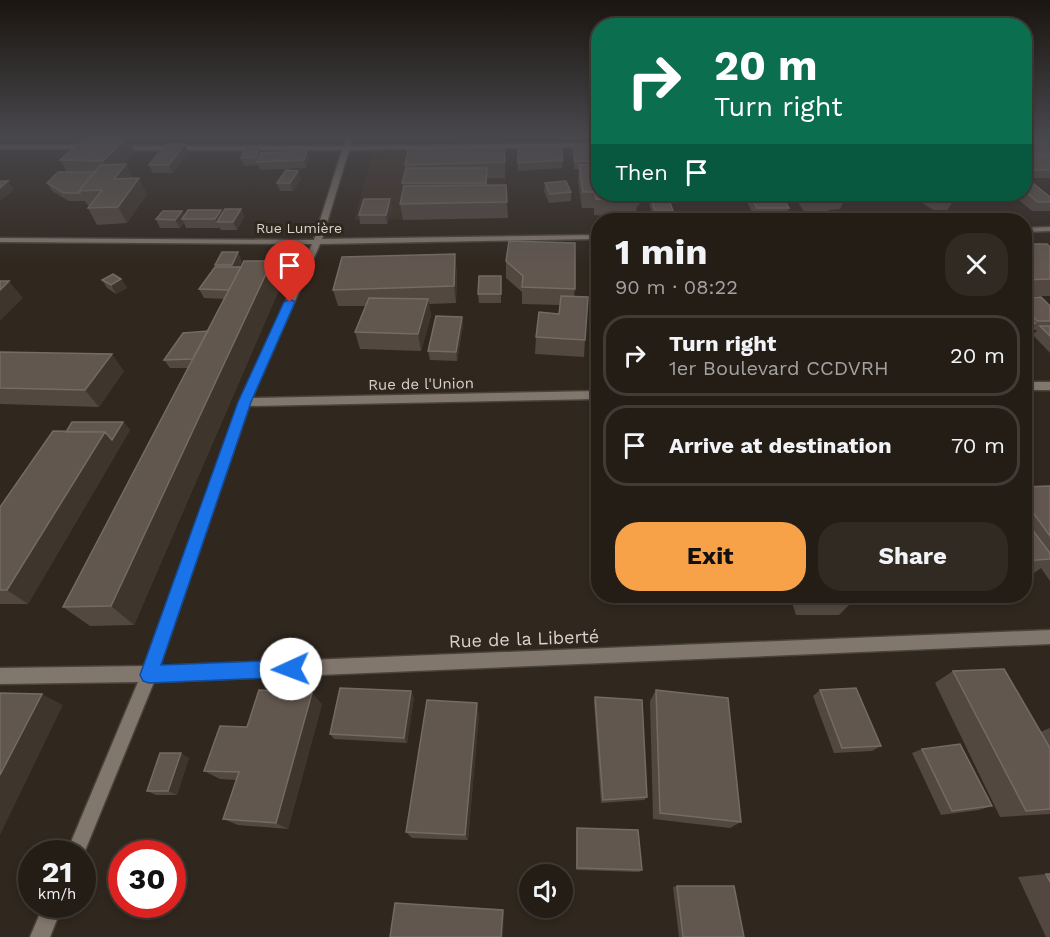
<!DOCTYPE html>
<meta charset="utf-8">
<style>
:root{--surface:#241d16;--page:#302a23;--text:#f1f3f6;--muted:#a3a2a1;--line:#413b35;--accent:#f7a149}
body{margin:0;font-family:"Work Sans",sans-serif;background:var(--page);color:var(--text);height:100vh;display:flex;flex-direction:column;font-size:22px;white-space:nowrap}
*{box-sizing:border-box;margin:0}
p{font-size:20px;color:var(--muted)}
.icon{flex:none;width:33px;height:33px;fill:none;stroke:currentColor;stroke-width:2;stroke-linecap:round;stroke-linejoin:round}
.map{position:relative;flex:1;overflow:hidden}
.panel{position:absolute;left:591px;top:213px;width:441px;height:390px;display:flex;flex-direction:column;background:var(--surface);border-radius:24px;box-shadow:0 3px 9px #0003,0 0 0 2px var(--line)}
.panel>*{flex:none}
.guide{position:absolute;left:591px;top:18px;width:441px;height:183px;border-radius:24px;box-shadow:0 3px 9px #0003,0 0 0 2px var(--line);background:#0b6e4f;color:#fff;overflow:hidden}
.controls{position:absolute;left:519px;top:864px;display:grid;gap:12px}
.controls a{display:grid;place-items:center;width:54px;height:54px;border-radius:50%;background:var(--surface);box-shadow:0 3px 9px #0003,0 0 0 2px var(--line);font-size:30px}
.speed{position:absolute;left:18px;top:840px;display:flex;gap:12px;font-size:30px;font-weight:700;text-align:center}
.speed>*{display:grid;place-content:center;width:78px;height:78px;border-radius:50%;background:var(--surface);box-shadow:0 3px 9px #0003,0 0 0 2px var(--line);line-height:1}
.speed small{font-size:15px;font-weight:400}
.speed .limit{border:9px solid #d22;background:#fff;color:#111}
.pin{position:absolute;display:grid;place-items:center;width:51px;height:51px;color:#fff;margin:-62px -26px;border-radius:50% 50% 50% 0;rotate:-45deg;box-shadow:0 0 6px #0007}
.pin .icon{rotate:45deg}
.me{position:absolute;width:66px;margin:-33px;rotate:268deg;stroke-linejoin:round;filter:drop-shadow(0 0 4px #0008)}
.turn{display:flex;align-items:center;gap:21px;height:126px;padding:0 24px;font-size:27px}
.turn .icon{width:78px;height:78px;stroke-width:2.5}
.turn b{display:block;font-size:42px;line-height:51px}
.then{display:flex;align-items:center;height:57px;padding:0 24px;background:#0003;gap:12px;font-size:22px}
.round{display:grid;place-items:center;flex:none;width:63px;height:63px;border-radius:24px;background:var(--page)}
.head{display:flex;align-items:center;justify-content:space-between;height:102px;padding:0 24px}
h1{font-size:36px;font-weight:700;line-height:45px}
.button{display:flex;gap:12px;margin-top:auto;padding:12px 24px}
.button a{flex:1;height:69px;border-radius:24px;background:var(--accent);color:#111;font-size:24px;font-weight:700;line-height:69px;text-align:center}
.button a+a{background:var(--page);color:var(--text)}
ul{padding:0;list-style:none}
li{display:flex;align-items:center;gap:18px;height:81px;margin:0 12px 9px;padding:0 12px;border:3px solid var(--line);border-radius:24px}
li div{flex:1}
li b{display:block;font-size:22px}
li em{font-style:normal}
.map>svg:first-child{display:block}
</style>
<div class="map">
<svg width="1050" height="937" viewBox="0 0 1050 937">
<rect width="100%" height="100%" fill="#30271e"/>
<!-- built -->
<path fill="#3c2e20" d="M500 151 504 163 508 218 354 220 373 153Z"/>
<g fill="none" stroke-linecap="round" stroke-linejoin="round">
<defs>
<path id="minor" d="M347 136H353L350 146 598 143V147L349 150 322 239 598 235V239L320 244 252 398 598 391V399L249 406 160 666 1050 630V644L154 682 82 858V854H66L138 682 0 684V668L144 666 240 402 312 244 0 242V238L314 240 342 150H118L115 148 118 146H344Z
M1024 138H1050V142H1024Z
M0 145H89L92 147 89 149H0Z
M1050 227V231L1024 232V228Z
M1024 382H1050V390H1024Z
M44 904H63L50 937H30Z"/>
</defs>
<!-- minor casing -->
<use href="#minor" stroke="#4a433b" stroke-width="3"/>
<!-- minor -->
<use href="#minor" fill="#82776d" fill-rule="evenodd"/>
</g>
<!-- wall -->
<path fill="#524840" d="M305 136H322V137L306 138Z
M1024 143 1050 147V178H1026L1050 197V211H1032L1012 194H1024Z
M185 144 188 152 173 173H153L149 165Z
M573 145 595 161 598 194H642V196H640L639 206H637L635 219 594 215V208H582L578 180 579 169H574Z
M518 147 563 160 562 168 518 171Z
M307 151 309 159 306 168 260 170 258 165 244 166 241 158Z
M135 152 123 164 133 179 147 194 127 223 97 225 88 208 89 207 85 201H69L52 191 47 183 67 172 60 160Z
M505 162V178H487V185L507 202 508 218 403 220 400 204 403 190 402 183 406 169 405 165Z
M301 179 293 191H280L277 183Z
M545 183 571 192V201L549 203 544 191Z
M646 194H667L673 211 671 219H654Z
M743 194H781L789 208 786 216H754Z
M792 194H847L840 209 829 210 827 214H806Z
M915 194H950L955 199 947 210H934L925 205Z
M392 207 387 224H360L359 215Z
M241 209 244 217 237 230H221L219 227V228H186L184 223 180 228H160L156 219 182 211 184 216 222 213Z
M1024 244 1050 247V296H1024Z
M242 261 239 267 281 285 134 625 90 626 63 607 188 368H170L164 360 208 331 225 299 204 298 199 289 216 267 215 265Z
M506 261 575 289 574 297 585 340 584 357 535 354 536 337 559 314 560 305 522 304V292L506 278Z
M457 271 456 303 429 304 431 316 421 351 360 349 355 332 365 306H338L333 290Z
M501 276V303H479L478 294Z
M121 279 127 288 116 294 107 288 102 280Z
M1024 298 1050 306V353L1033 335 1037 330H1029L1024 336Z
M462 317 463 325 457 361 430 360 428 351Z
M0 352 124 371 99 407 0 404Z
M123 422 130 430 28 604H0V507L66 432Z
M1050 486V581L1041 568 1034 573 1024 574V487Z
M647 596H773L647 598Z
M790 596H851L853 601 839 615H796Z
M953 671 1040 732 1050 728V814L1000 817 935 683Z
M656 690 741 822 730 828 653 819 650 701Z
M820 690 881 746 872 751 834 753 813 696Z
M414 697 407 743 334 739 330 734Z
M595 697 647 797 644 800 601 803 594 702Z
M322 704 288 829 238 825 223 819 236 780 220 779 204 771 247 727Z
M479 714 468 840 412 838 406 832Z
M922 749 992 806 979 810 941 815 912 753Z
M189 758 177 795H156L147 791Z
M577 828 642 870 639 872 576 870V831Z
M1046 874H1050V937H1046L1018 877Z
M677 886 744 937H679L673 887Z"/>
<!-- shaded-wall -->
<path fill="#3e352c" d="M127 137 135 152 111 176 103 161Z
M185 144 188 152 173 173 169 165Z
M259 147 262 154 258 162 256 157Z
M307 151 309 159 306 168 304 160Z
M126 164 134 180 114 179Z
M298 171 301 179 293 191 290 183Z
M139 178 147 194 127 223 118 207Z
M8 181 14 190 0 201V188Z
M390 199 392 207 387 224 386 215Z
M241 209 244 217 237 230 233 222Z
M221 210 225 219 217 222 219 228 215 219Z
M182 211 186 219H182L184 223 180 228 175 220Z
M238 252 242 261 236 273 232 265Z
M455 254 457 271 456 303 454 286Z
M272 261 281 285 134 625 111 606Z
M121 279 127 288 116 294 111 285Z
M9 281 23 298 0 321V290Z
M428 299 431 316 421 351 418 334Z
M462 317 463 325 457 361 456 352Z
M112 354 124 371 99 407 85 390Z
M123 422 130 430 28 604 7 590 105 432Z
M411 691 414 697 407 743 404 738Z
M312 693 322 704 288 829 276 823Z
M42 694 63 705 0 835V775Z
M477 703 479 714 468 840 465 835Z
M181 753 189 758 177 795 168 791Z
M503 910 504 911 503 937H501Z"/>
<!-- building -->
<path fill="#61574f" stroke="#746b63" stroke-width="1.5" d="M87 137H127L103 161 60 160Z
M1024 143H1045L1050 147V154L1024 153Z
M166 144H185L169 165H149Z
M573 145H593L595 161H575Z
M245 147H259L256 157 241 158Z
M518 147H561L563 160 518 163Z
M504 148 505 162 405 165 408 150Z
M307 151 304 160 257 162 261 153Z
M1024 155 1050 156V170H1028L1024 167Z
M126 164 114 179 139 178 118 207 88 208 102 190 79 191 100 165Z
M579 165H598V194H636L637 202 596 199 595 192H583Z
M406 168H487L486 183H402Z
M286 170 298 171 290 183H277Z
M58 172H95L79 191 80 193H64L47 183Z
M1024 176 1050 197V202H1038L1024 191Z
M0 181H8L0 188Z
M566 181 571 192 550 194 545 183Z
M506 185 507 202 400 204 404 186Z
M650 194H667L673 211H655Z
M749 194H781L789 208H757Z
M808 194H845H830L833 198H812Z
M927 194H950L955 199 952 202H939L929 197Z
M364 199H390L386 215H359Z
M225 209H241L233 222H217Z
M188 210H221L215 219H182Z
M163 211H182L175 220 156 219Z
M509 241 575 243V289L522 287 523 276 506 261Z
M1024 244H1047L1050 247V279L1024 280Z
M222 252H238L232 265H215Z
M455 254 454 286 333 290 342 257Z
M244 261H272L111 606 63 607Z
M215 267H241L229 290 199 289Z
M113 274 121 279 111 285 102 280Z
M479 276H501V294H478Z
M0 281H9L0 290Z
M561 296 588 297 585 340 536 337 539 312 559 314Z
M1041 297 1050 306V321H1037L1024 307V298Z
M369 298 428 299 418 334 355 332Z
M1024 311 1035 323H1024Z
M436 316 462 317 456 352 428 351Z
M1040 326H1050V336Z
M208 331 193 359 164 360 183 333Z
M0 352 112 354 85 390 0 388Z
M72 422H123L112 440 105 432H66Z
M53 431 105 432 7 590H0V507Z
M1050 486V536L1024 500V487Z
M1024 519 1050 553V559L1024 561Z
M806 596H851L853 601H808Z
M1004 669 1050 748V809L1026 811 953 671Z
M340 688 411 691 404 738 330 734Z
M856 688 881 746 842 748 820 690Z
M259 690 312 693 276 823 223 819 239 772 204 771 220 726 247 727Z
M656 690 728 698 741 822 660 813Z
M0 693 42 694 0 775Z
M595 697 642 700 647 797 603 800Z
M427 700 477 703 465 835 406 832Z
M960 744 992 806 952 811 922 749Z
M160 753H181L168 791H147Z
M577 828 638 830 642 870 577 868Z
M1046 874H1050V882Z
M677 886H734L744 937H683Z
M395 903 503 910 501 937H390Z"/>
<!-- sky -->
<linearGradient id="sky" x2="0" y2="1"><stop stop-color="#1a1510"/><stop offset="0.51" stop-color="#48474c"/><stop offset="1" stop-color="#48474c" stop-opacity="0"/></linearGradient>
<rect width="1050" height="267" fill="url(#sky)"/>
<!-- route -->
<path fill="#1a73e8" stroke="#114b97" stroke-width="1.5" d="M290 299 295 302 251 402 161 665 291 660 297 662 300 669 297 675 291 677 149 683 143 681 140 675 238 402 284 302Z"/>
<g text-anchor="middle" stroke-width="6" stroke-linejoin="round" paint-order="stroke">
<!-- far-street labels -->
<g font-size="14" fill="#dad3ce" stroke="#30271e">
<text x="299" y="233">Rue Lumière</text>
</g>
<!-- street labels -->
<g font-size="15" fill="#dad3ce" stroke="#30271e">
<text transform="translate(421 384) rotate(-1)" y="5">Rue de l'Union</text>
</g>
<!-- near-street labels -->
<g font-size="18" fill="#dad3ce" stroke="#30271e">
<text transform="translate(524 639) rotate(-2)" y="6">Rue de la Liberté</text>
</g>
</g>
</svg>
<div class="controls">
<a><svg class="icon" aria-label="sound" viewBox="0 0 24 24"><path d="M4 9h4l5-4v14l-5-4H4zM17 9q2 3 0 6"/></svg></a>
</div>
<div class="speed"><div>21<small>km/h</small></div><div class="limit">30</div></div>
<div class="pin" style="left:290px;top:302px;background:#d93025"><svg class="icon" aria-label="arrive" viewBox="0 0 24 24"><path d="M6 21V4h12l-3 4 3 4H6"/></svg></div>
<svg class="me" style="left:291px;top:669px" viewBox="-20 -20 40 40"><circle r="19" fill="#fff"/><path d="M0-13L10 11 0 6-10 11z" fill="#1a73e8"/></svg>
<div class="guide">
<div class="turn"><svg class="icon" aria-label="right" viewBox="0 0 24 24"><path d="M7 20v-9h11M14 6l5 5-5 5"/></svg><div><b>20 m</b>Turn right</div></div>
<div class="then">Then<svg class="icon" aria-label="arrive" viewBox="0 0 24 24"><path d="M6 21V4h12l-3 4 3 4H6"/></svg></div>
</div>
<section class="panel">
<div class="head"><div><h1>1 min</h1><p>90 m · 08:22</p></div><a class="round"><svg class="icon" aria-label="close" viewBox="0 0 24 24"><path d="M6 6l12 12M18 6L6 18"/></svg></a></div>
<ul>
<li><svg class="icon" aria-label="right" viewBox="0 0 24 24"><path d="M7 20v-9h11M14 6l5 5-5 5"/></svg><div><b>Turn right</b><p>1er Boulevard CCDVRH</p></div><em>20 m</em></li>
<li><svg class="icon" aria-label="arrive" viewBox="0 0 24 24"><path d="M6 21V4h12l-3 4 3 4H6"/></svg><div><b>Arrive at destination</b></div><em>70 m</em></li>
</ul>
<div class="button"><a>Exit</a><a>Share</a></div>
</section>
</div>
